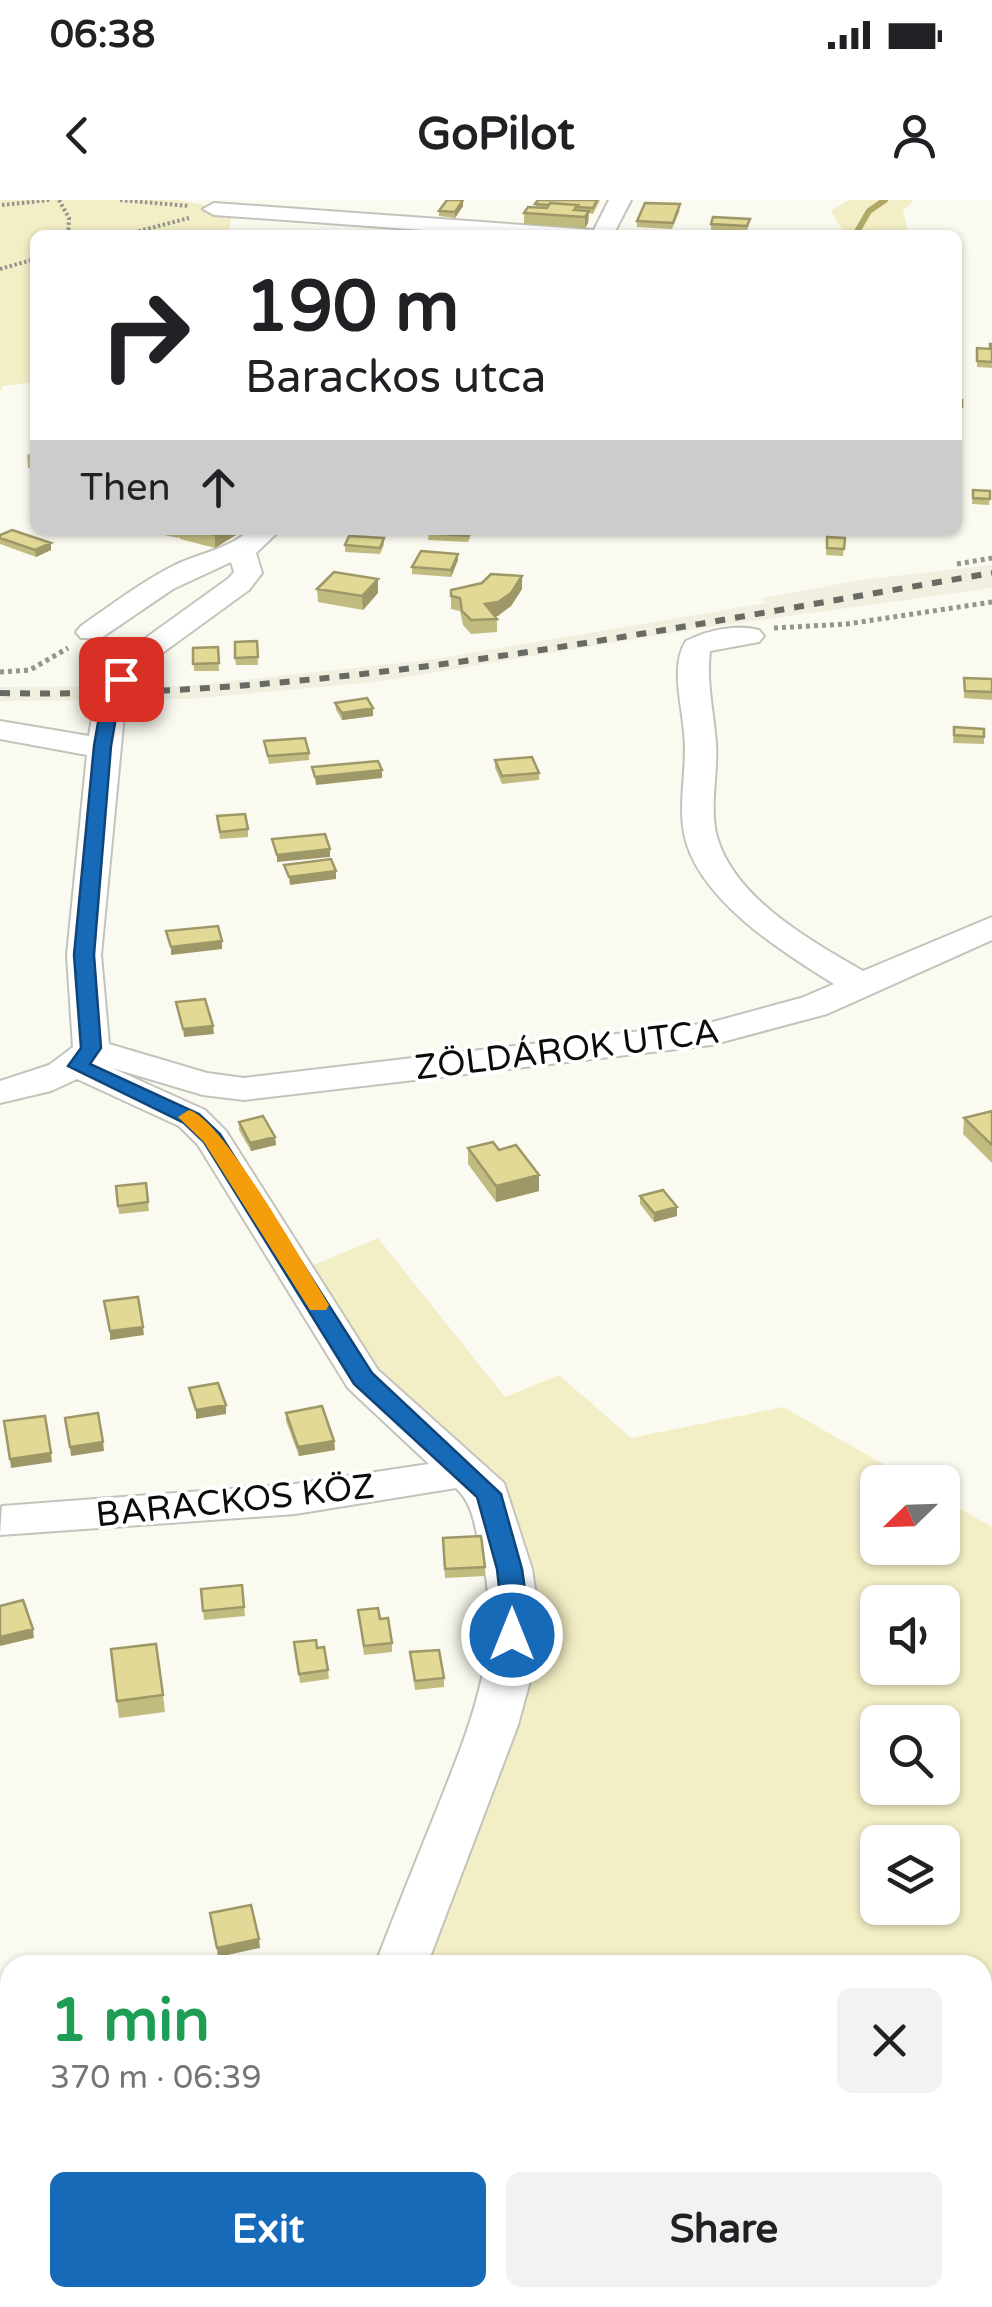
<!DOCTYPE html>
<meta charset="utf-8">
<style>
:root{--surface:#fff;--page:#f2f2f2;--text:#202124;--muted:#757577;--accent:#176ab8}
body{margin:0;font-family:"Varela Round",sans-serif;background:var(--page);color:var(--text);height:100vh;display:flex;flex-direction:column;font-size:38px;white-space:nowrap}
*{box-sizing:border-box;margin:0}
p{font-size:32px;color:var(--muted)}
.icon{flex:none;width:55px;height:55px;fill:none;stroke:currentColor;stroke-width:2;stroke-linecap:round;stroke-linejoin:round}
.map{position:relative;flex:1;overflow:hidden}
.details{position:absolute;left:0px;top:1755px;width:992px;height:352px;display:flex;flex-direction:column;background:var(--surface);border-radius:30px 30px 0 0;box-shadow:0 2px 8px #0004}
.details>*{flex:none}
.top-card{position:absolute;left:30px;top:30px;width:932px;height:305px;border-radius:15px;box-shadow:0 2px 8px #0004;background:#fff;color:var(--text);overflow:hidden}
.needle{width:65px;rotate:247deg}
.tools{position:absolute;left:860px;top:1265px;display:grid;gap:20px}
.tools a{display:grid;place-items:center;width:100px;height:100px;border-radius:15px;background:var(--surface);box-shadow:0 2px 8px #0004;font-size:50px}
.pin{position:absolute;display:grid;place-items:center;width:85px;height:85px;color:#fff;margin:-42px;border-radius:20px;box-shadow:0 5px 15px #0006}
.me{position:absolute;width:110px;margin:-55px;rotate:0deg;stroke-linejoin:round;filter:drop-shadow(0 0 8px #0008)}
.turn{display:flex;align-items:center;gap:35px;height:210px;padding:0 50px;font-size:45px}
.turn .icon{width:130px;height:130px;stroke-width:2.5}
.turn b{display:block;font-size:70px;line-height:85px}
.then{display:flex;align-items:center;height:95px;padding:0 50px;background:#0003;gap:20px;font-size:38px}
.round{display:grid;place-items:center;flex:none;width:105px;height:105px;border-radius:15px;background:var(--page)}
.headline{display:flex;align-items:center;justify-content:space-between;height:170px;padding:0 50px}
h1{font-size:60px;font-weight:700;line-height:75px;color:#1e9e55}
.cta{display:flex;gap:20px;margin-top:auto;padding:20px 50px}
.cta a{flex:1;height:115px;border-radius:15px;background:var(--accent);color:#fff;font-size:40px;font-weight:700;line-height:115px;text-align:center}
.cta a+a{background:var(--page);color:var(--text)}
.status{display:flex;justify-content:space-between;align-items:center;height:70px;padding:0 50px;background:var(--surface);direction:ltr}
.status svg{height:28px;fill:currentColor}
header{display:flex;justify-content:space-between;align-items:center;height:130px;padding:0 50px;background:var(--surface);font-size:45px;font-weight:700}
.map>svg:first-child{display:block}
</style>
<div class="status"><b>06:38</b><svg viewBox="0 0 49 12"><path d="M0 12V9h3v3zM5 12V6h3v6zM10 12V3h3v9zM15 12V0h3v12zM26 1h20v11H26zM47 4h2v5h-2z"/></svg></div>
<header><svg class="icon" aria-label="back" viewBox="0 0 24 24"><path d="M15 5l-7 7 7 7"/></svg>GoPilot<svg class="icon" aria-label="person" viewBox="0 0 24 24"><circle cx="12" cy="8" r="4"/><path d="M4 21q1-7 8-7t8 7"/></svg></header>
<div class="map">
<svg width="992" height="2107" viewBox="0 0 992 2107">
<rect width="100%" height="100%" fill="#fafaf1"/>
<!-- built -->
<path fill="#f1efdf" d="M992 365V388L703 428 376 482 189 499 0 501V487L185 486 429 460 766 403 762 398 861 380Z"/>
<!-- green -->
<path fill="#f2eec5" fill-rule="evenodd" d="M0 0H177L232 10 229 35H35V182L3 186 0 192Z
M849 0H914L903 11 909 35H845L831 11Z
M378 1038 505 1197 559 1175 631 1238 783 1207 915 1282H878V1348H942L943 1299 992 1327V2107H0V2040L10 2037V2098H982V1765H381L533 1473 503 1289 369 1173 309 1067ZM878 1402H942V1468H878ZM878 1522H942V1588H878ZM878 1642H942V1708H878Z"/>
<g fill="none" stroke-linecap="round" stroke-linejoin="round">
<!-- stream -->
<path stroke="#b0a867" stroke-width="6" d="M855 35 869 11 885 0"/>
<defs>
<path id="minor" d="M609 0H631L613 35H493L214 15 203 9 214 3 594 30Z
M250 330H280L256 353 262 373 249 390 143 467 126 494 101 755 109 844 207 873 244 878 709 823 801 798 834 784C782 752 696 698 684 633 678 600 688 566 684 532 682 505 670 465 686 441 708 430 735 424 759 430L764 436 759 442 710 451C706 483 714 513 716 544 718 574 709 608 717 637 735 699 811 741 863 771L992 717V740L827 814 711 845 244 900 203 895 112 868 205 910 226 931 378 1170 504 1283 532 1369 537 1404 534 1466 518 1525 427 1765H375C395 1713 416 1661 437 1609 473 1518 506 1442 479 1343 474 1322 472 1303 456 1288L295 1314 0 1335 2 1306 295 1284 429 1264 348 1188 198 945 179 926 77 879 51 891 0 903V881L49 865 73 847 67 755 87 555 0 539V521L89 536 96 494 122 455 229 378 234 372 231 362 173 389 101 438H81L76 432 81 426C111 405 140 383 173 366 199 353 227 350 250 330Z"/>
</defs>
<!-- minor casing -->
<use href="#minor" stroke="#c4c3bb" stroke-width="4"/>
<!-- path-far2 -->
<path stroke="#95948e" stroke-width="4" stroke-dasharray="2.5 2.5" stroke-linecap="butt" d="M59 0 69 18 68 35
M120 0 189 6
M2 5 50 0
M124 35 189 18
M0 69 35 59"/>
<!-- path-far1 -->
<path stroke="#95948e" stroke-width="5" stroke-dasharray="4 4" stroke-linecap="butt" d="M957 364 992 358
M774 428 847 424 992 402
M0 472 30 470 68 448"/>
<!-- path -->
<path stroke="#95948e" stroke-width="8" stroke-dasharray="6 6" stroke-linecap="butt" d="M287 2098 289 2107"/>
<!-- minor -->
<use href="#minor" fill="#fff" fill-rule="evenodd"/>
<!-- rail -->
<path stroke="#6a6a65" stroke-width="6" stroke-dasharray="10 10" stroke-linecap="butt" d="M0 493C335 500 664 428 992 373"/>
</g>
<!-- wall -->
<path fill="#c2bb80" d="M463 0V6L455 18 439 16V11Z
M538 0H600L593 14 589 13 588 23 585 28 524 24V13L535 7Z
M680 10 672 29 637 27V21Z
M750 19 747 32 711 30V24Z
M992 144V168L977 167V148L990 149Z
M35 252V270L28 268 27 255Z
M973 290 990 291 989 305 972 304Z
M163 330H238L239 333 215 348 180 339V337L178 338 164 335Z
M429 330H473L468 342 428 340Z
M0 335 51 350 36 357 0 344Z
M827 337 845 338 843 356 826 355Z
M384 338V345L380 354 345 352V345Z
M458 354V360L451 377 412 374V367Z
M522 376V389L511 406 495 416 497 419V432L471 434 463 425 460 411 451 409V390Z
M378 379V393L363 410 318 402 317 389Z
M257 441 258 465H236L235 458Z
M218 447 219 471H194L193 448Z
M964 478 992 479V500L964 498Z
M335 503 373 516 342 520 336 510Z
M954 527 984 529V544L953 543Z
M264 541 309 553V560L269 564Z
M495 560 539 573V580L502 584 495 568Z
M217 616 248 629V637L220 639Z
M992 911V963L963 934 964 918Z
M239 922 275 937 276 945 251 951 239 930Z
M468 948 499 950 539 991 496 1002 468 964Z
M146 983 149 1011 119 1014 116 986Z
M640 996 677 1016 654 1022 640 1004Z
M286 1213 334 1241 335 1250 299 1256 286 1221Z
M443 1338 485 1367V1376L445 1378Z
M242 1385 245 1416 204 1420 201 1389Z
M358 1410 380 1419 392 1443V1452L364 1455Z
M294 1442 317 1448 328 1470 329 1479 300 1483Z
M111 1449 163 1495 165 1512 119 1518Z
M410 1452 444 1478V1487L415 1490Z"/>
<!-- shaded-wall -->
<path fill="#9e9868" d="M463 0V6L455 18V12Z
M589 11 588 23 585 28V17Z
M222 330H238L239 333 215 348V335Z
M51 343V350L36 357 35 350Z
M458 354V360L451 377V370Z
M522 376V389L511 406 498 416 485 417V404Z
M378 379V393L363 410 362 396Z
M373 508V516L342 520V513Z
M382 570V578L316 585 315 577Z
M330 649V657L277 662V655Z
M336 671V679L290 685 289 677Z
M222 741V749L171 755V747Z
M213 826 214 834 184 837 183 829Z
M275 937 276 945 251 951 250 943Z
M539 975V991L496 1002V986Z
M677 1007V1016L654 1022V1013Z
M143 1127 144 1135 110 1140V1131Z
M226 1205V1214L196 1219V1210Z
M334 1241 335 1250 299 1256 298 1247Z
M103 1242 104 1251 71 1256 70 1247Z
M51 1253 52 1262 11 1268 10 1259Z
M33 1429 34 1438 0 1446V1437Z
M259 1739 260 1748 218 1757 217 1748Z"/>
<!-- building -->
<path fill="#e1d995" stroke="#9e9868" stroke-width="2.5" d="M447 0H463L455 12 439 11Z
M538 0H597L593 8 576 7 578 5 550 3 549 5 535 4Z
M550 3 578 5 574 10 589 11 585 17 524 13 528 7 547 8Z
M645 3 680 4 673 23 637 21Z
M713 17 750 19 747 26 711 24Z
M990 144H992V162L977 161V148L990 149Z
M958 200H962V207H958Z
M973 290 990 291V299L973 298Z
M12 330 51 343 35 350 0 338V335Z
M195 330H222L215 335Z
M429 330H470L468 336 428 333Z
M349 336 384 338 380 348 345 345Z
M827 337 845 338 844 349 827 348Z
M421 351 458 354 451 370 412 367Z
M334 372 378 379 362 396 317 389Z
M491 374 522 376 511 393 498 402 485 404 497 419 471 420 462 411 460 398 451 396V390L482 383Z
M257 441 258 457 235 458V442Z
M218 447 219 463 193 464V448Z
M964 478 992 479V492L965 491Z
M367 498 373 508 342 513 335 503Z
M954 527 984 529V537L954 535Z
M305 538 309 553 268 556 264 541Z
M532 557 539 573 502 576 495 560Z
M378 561 382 570 315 577 312 567Z
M245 614 248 629 220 632 217 616Z
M325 634 330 649 277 655 272 639Z
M331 659 336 671 289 677 284 665Z
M218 726 222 741 171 747 166 731Z
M205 799 213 826 183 829 176 802Z
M992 911V945L964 918Z
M263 916 275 937 250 943 239 922Z
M493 942 499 950 516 945 539 975 496 986 468 948Z
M146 983 148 1002 118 1006 116 986Z
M663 990 677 1007 654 1013 640 996Z
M138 1097 143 1127 110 1131 104 1101Z
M218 1183 226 1205 196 1210 189 1188Z
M322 1206 334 1241 298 1247 286 1213Z
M98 1213 103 1242 70 1247 65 1218Z
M45 1216 51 1253 10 1259 4 1221Z
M481 1336 485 1367 445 1369 443 1338Z
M242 1385 244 1407 203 1411 201 1389Z
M23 1400 33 1429 0 1437V1406Z
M378 1408 380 1419 388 1418 392 1443 364 1446 358 1410Z
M316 1440 317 1448 324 1447 328 1470 299 1474 294 1442Z
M156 1444 163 1495 117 1501 111 1449Z
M439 1450 444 1478 415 1481 410 1452Z
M251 1705 259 1739 217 1748 210 1713Z"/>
<!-- route -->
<path fill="#176ab8" stroke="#0f4578" stroke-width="2.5" d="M115 475 129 479 120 494 111 546 94 755 101 848 90 864 199 914 220 934 372 1173 501 1294 522 1369 527 1404 521 1441H502L498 1435 501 1404 497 1369 477 1297 354 1184 204 942 184 923 68 866 81 848 74 755 94 546 103 494Z"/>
<!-- slow -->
<path fill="#f59e0b" d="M189 910C223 919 306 1069 329 1105L326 1110H310L204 942 178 917Z"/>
<g text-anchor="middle" stroke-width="8" stroke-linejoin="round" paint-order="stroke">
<!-- street labels -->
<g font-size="35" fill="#0c0b09" stroke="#fff">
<text transform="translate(567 849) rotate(-7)" y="12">ZÖLDÁROK UTCA</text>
<text transform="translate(235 1300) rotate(-6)" y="12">BARACKOS KÖZ</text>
</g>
</g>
</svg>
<div class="tools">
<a><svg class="needle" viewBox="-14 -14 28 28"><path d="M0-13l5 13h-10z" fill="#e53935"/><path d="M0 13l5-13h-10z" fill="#757577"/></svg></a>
<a><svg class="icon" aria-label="sound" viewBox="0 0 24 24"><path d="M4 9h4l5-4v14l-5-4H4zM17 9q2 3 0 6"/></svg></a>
<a><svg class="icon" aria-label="search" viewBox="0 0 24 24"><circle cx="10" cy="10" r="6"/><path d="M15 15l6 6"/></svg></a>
<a><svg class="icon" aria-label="layers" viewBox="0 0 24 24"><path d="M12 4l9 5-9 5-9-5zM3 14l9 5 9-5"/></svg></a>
</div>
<div class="pin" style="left:121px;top:479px;background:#d93025"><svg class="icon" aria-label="arrive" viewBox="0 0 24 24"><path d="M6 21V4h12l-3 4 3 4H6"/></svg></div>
<svg class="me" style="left:512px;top:1435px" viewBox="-20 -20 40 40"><circle r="17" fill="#176ab8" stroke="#fff" stroke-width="3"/><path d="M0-11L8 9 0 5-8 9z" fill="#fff"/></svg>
<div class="top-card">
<div class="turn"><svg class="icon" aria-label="right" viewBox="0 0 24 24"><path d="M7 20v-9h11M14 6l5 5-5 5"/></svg><div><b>190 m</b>Barackos utca</div></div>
<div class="then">Then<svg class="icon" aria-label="ahead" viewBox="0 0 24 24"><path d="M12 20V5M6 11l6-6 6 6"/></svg></div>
</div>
<section class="details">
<div class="headline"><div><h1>1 min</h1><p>370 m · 06:39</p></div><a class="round"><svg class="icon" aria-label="close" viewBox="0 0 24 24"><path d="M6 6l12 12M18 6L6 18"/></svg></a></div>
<div class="cta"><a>Exit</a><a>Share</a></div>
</section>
</div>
